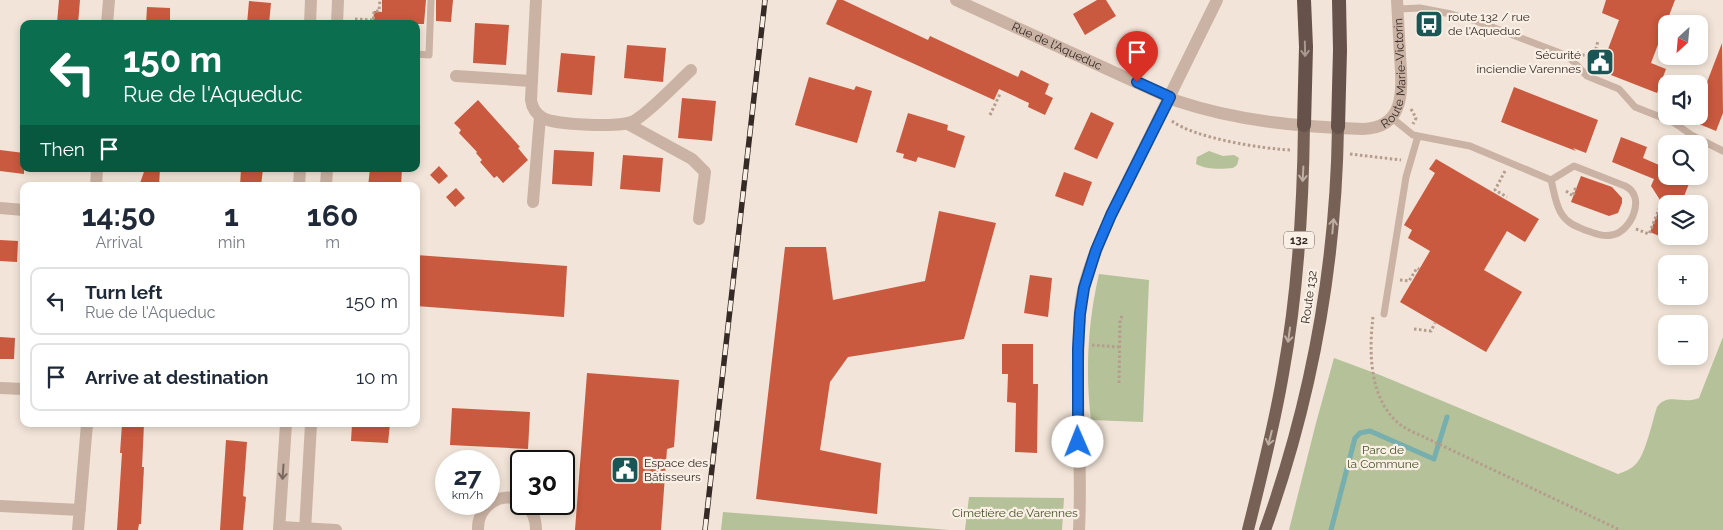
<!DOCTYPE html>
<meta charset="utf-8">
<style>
:root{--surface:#fff;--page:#f2f2f3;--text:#1f2937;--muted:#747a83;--line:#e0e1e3}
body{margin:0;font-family:Raleway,sans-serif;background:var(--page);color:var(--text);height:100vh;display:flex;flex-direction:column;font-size:19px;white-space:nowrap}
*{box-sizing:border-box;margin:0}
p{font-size:16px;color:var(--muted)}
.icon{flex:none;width:28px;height:28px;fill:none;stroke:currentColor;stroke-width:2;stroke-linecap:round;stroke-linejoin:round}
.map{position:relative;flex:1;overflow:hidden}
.panel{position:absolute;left:20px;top:182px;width:400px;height:245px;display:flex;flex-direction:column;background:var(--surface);border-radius:10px;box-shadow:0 2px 8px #0003}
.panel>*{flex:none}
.banner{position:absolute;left:20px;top:20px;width:400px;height:152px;border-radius:10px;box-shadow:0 2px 8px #0003;background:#0b6e4f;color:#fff;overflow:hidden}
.needle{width:32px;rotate:206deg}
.controls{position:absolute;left:1658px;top:15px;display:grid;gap:10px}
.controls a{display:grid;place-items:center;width:50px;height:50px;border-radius:10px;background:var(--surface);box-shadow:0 2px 8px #0003;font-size:25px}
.speed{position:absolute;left:435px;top:450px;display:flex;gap:10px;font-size:25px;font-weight:700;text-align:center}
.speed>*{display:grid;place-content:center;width:65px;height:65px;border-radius:50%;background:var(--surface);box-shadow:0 2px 8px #0003;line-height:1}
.speed small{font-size:12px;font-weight:400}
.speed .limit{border:2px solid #111;border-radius:8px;background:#fff;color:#111}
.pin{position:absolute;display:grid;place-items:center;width:42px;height:42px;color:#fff;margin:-51px -21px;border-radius:50% 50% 50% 0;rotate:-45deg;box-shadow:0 0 5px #0007}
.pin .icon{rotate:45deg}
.me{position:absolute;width:55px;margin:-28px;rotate:359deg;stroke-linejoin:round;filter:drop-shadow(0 0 4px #0008)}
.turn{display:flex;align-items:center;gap:18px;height:105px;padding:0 20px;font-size:22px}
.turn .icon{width:65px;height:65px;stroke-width:2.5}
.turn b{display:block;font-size:35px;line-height:42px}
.then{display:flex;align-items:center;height:48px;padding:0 20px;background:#0003;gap:10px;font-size:19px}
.eta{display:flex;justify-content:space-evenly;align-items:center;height:85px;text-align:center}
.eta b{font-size:30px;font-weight:700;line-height:35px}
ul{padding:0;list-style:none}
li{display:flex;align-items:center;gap:15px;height:68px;margin:0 10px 8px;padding:0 10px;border:2px solid var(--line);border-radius:10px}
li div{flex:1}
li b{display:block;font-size:19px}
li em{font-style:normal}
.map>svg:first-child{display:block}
</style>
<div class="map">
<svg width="1723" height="530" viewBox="0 0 1723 530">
<rect width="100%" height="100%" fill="#f2e4d8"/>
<!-- green -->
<path fill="#b5c198" d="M1209 151 1223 156 1234 155 1239 158 1237 165 1233 168C1222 169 1207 170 1196 164L1197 157Z
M1099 274 1149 280 1143 422 1091 420C1085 372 1088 321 1099 274Z
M1723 337V530H1289L1316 423 1334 358 1380 375 1618 474C1624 472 1631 469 1636 464 1646 453 1652 422 1657 407 1668 392 1683 405 1699 398Z
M969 497 1064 498 1062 530H965Z
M723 512 950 530H721Z"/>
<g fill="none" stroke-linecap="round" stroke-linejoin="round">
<!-- stream -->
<path stroke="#77afaf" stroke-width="5" d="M1331 530 1355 438 1360 433 1370 431 1434 459 1447 417"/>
</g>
<!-- building -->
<path fill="#c9593f" d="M59 0H80L78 24 57 23Z
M382 0H426L424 24H373L374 11 382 12Z
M436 0H453L451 22 436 21Z
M837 0H843L928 40 930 36 1018 77 1021 70 1049 84 1045 94 1053 98 1045 115 1028 107 1029 103 999 89 994 100 826 24Z
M1097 0H1106L1116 16 1085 35 1073 14Z
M1606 0H1675L1651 63 1666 69 1657 93 1593 68 1598 54 1605 57 1619 20 1602 13Z
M249 1 271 3 269 24H247Z
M147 7 170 8V24H146Z
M475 23 509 25 506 65 473 63Z
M1722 43 1723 113 1716 131 1699 124V103Z
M627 45 666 48 663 82 624 78Z
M561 53 595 56 592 95 557 92Z
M809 77 854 90 856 86 872 91 857 143 795 125Z
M1514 87 1598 120 1586 153 1573 148 1576 151 1501 122Z
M682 98 716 101 712 141 678 138Z
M478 100 520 147 518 148 528 160 503 183 497 176 494 178 480 162 482 160 476 153 477 152 459 133 461 130 454 123Z
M1091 112 1114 123 1097 159 1074 149Z
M908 113 948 125 947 130 965 136 955 168 918 157 916 162 903 158 904 154 896 152Z
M1621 137 1647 147 1643 158 1659 165 1666 150V176H1692L1681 204H1666V239L1650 232 1662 203 1651 186 1654 179 1612 162Z
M0 150 24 153V174L0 171Z
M554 150 594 152 592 186 552 184Z
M623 155 663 158 660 192 620 189Z
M1436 159 1539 219 1525 242 1507 231 1484 270 1522 292 1486 352 1400 302 1430 251 1408 238 1412 230 1404 225 1435 173 1429 169Z
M439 166 448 176 439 184 430 175Z
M145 169H160L159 186H139Z
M241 169H263L261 186H240Z
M370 169H402L401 186H368Z
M1064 172 1092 182 1083 206 1055 196Z
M1581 176 1612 187 1622 198V203L1618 213 1609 216 1571 202Z
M456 188 465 198 455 207 446 197Z
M939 211 996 223 964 339 848 357 830 382 820 450 881 463 877 514 756 499 785 247H826L833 300 925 281Z
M0 240 18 241 17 262 0 261Z
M416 255 567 266 564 317 416 306Z
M1030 275 1052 278 1048 317 1024 313Z
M0 337 15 338 14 359H0Z
M1002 344H1033V384H1038L1037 453 1015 452 1016 403 1007 402 1008 374H1002Z
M587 373 679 380 674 447 667 449 661 530H575Z
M452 408 530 412 528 449 450 445Z
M122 424H144L142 467H144L141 524H139L138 530H117L122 453H120Z
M352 424H390L388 443 351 441Z
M226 440 247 442 243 496 246 497 243 530H220Z"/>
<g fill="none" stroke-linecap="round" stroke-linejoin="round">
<!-- path -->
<path stroke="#b59d8e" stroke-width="3" stroke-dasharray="2.5 2.5" stroke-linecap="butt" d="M355 19 373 20
M373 24 374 11H379L380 0
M1582 55H1594
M1598 56 1594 55 1598 41
M1411 109 1416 118 1413 124
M990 115 1000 94
M1172 121C1194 138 1263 149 1291 150
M1350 154 1401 160
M1505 171 1495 190 1507 197
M1566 191 1573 196 1575 189 1576 190
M1636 229 1649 234 1662 202
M1400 280 1409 281 1417 268 1419 269
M1373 317C1369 351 1369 395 1396 421 1404 429 1416 433 1426 438L1620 530
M1414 329 1431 331 1435 323
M1092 345 1119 347
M22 377 24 340
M1119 383 1120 320 1123 314"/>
<!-- service -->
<path stroke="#cab3a4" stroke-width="7" d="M1398 9 1420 8 1451 14 1476 21 1568 56 1587 76 1619 89 1635 107 1673 122 1693 136 1723 151
M416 54 429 55 431 0
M1392 118 1413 135 1470 146 1551 180
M1574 166 1625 186C1647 196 1631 232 1612 235 1602 237 1594 233 1585 230 1575 226 1567 223 1561 213 1555 203 1554 191 1551 180Z
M1384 314 1406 177 1418 136"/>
<!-- minor -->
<path stroke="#cab3a4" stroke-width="12" d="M536 0 531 100C532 108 536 114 543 118 555 125 622 128 634 121 651 111 676 84 691 70
M107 24 109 0
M456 76 531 81
M628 124 692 159 705 172 699 219
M96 186 97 169
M533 202 540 117
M0 208 24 210
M0 388 24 389
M525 504C533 511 536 519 536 530
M0 506 80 510
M280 527 336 530
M78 530 87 424
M478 530C477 507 500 490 521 501
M1079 530C1082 474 1077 418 1078 362 1079 342 1078 321 1081 301 1086 271 1099 243 1111 215L1217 0"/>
<!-- tertiary -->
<g stroke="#cab3a4" stroke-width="12">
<path id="s1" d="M956 0 1177 101C1237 121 1300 127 1363 129 1407 128 1402 87 1400 55 1399 36 1398 18 1397 0"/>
<path d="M310 24 311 0"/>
<path d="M337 24 338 0"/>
<path d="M299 186 300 169"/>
<path d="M326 186 327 169"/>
<path d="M279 530 286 424"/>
<path d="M305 530 311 424"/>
</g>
<!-- primary -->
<path stroke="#776056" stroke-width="12" d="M1248 530C1261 478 1274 427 1283 374 1298 292 1303 208 1304 125
M1265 530C1312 399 1336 266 1338 127"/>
<!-- trunk -->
<path stroke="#66524a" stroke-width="14" d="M1304 0 1306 47 1304 125
M1338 127 1340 50 1339 0"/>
<defs>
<path id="rail" d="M705 530 765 0"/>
</defs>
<!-- rail casing -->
<use href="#rail" stroke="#352a26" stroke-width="5.5"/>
<!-- rail -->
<use href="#rail" stroke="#f9efe4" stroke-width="4" stroke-dasharray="11" stroke-linecap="butt"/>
</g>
<!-- one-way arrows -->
<defs><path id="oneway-shaft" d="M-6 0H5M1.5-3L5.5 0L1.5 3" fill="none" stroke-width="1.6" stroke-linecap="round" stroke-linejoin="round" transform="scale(1.25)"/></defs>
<use stroke="#a8998f" href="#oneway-shaft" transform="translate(1305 49) rotate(89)"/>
<g stroke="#beafa4">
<use href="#oneway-shaft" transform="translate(1303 174) rotate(93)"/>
<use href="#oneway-shaft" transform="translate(1333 226) rotate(-85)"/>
<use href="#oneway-shaft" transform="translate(1289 335) rotate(98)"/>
<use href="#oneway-shaft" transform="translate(1270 438) rotate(104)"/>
</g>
<use stroke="#78685f" href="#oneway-shaft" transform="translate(283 472) rotate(94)"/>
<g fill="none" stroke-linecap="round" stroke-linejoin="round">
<defs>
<path id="route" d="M1078 442V349L1080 314 1084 288 1096 250 1111 215 1170 97 1137 82"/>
</defs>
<!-- route casing -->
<use href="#route" stroke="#114b97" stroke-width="12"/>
<!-- route -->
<use href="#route" stroke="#1a73e8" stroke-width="9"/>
</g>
<!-- icons -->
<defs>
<symbol id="bus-square" viewBox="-11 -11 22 22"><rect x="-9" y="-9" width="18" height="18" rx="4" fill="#1b5657" stroke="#f9efe4"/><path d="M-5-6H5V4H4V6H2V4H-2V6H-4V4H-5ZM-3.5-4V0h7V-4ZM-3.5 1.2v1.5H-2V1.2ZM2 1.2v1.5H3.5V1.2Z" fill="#fff"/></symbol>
<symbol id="civic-square" viewBox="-11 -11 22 22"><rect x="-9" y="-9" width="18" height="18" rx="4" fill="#1b5657" stroke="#f9efe4"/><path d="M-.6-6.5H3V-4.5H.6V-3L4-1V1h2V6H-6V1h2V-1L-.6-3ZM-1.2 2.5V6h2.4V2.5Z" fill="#fff"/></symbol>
</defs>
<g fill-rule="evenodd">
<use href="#bus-square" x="1413" y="8" width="32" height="32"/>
<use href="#civic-square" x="1584" y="46" width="32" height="32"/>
<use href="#civic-square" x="609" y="454" width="32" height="32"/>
</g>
<g text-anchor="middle" stroke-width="4.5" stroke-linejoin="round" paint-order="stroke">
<!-- shield labels -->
<rect fill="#f9efe4" stroke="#70655f" stroke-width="1" x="1284" y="231.5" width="30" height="17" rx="4"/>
<g font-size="11" font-weight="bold" fill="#352a26">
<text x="1299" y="244">132</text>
</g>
<!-- poi labels -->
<g font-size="12" fill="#352a26" stroke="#f9efe4" text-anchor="start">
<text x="1448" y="21">route 132 / rue<tspan x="1448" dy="14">de l'Aqueduc</tspan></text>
<text x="1581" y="59" text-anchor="end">Sécurité<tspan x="1581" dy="14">inciendie Varennes</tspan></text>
<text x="644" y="467">Espace des<tspan x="644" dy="14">Bâtisseurs</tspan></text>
</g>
<!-- street labels -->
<g font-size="12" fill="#352a26" stroke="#f9efe4">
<text dy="4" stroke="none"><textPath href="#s1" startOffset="111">Rue de l'Aqueduc</textPath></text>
<text dy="4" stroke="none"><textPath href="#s1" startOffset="508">Route Marie-Victorin</textPath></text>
<text transform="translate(1309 297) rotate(-82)" y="4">Route 132</text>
</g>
<!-- park labels -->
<g font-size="12" fill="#465429" stroke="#f9efe4">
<text x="1383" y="454">Parc de<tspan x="1383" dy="14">la Commune</tspan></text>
<text x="1015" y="517">Cimetière de Varennes</text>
</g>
</g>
</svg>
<div class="controls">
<a><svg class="needle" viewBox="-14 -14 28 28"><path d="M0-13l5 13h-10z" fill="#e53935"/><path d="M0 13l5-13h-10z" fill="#747a83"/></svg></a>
<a><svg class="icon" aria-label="sound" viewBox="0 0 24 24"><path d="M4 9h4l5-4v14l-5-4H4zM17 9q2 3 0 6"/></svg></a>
<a><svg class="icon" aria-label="search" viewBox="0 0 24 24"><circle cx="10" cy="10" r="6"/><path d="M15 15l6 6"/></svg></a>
<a><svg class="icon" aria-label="layers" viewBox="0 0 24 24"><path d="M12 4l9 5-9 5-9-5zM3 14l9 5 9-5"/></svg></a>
<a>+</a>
<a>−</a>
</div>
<div class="speed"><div>27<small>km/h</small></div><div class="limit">30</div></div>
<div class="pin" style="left:1137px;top:82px;background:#d93025"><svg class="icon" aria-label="arrive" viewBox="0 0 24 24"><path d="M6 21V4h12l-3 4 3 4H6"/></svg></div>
<svg class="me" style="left:1078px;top:442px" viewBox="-20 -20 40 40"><circle r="19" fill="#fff"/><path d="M0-13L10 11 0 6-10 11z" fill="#1a73e8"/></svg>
<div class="banner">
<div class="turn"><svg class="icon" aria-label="left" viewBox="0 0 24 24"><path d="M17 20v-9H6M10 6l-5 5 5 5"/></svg><div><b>150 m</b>Rue de l'Aqueduc</div></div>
<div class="then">Then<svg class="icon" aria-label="arrive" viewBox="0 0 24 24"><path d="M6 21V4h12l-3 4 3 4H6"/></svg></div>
</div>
<section class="panel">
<div class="eta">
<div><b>14:50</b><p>Arrival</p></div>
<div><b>1</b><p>min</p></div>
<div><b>160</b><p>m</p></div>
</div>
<ul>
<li><svg class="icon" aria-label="left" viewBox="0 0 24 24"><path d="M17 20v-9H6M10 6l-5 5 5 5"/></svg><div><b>Turn left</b><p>Rue de l'Aqueduc</p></div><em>150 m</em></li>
<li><svg class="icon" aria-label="arrive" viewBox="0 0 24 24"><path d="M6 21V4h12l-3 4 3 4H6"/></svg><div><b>Arrive at destination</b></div><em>10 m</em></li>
</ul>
</section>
</div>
